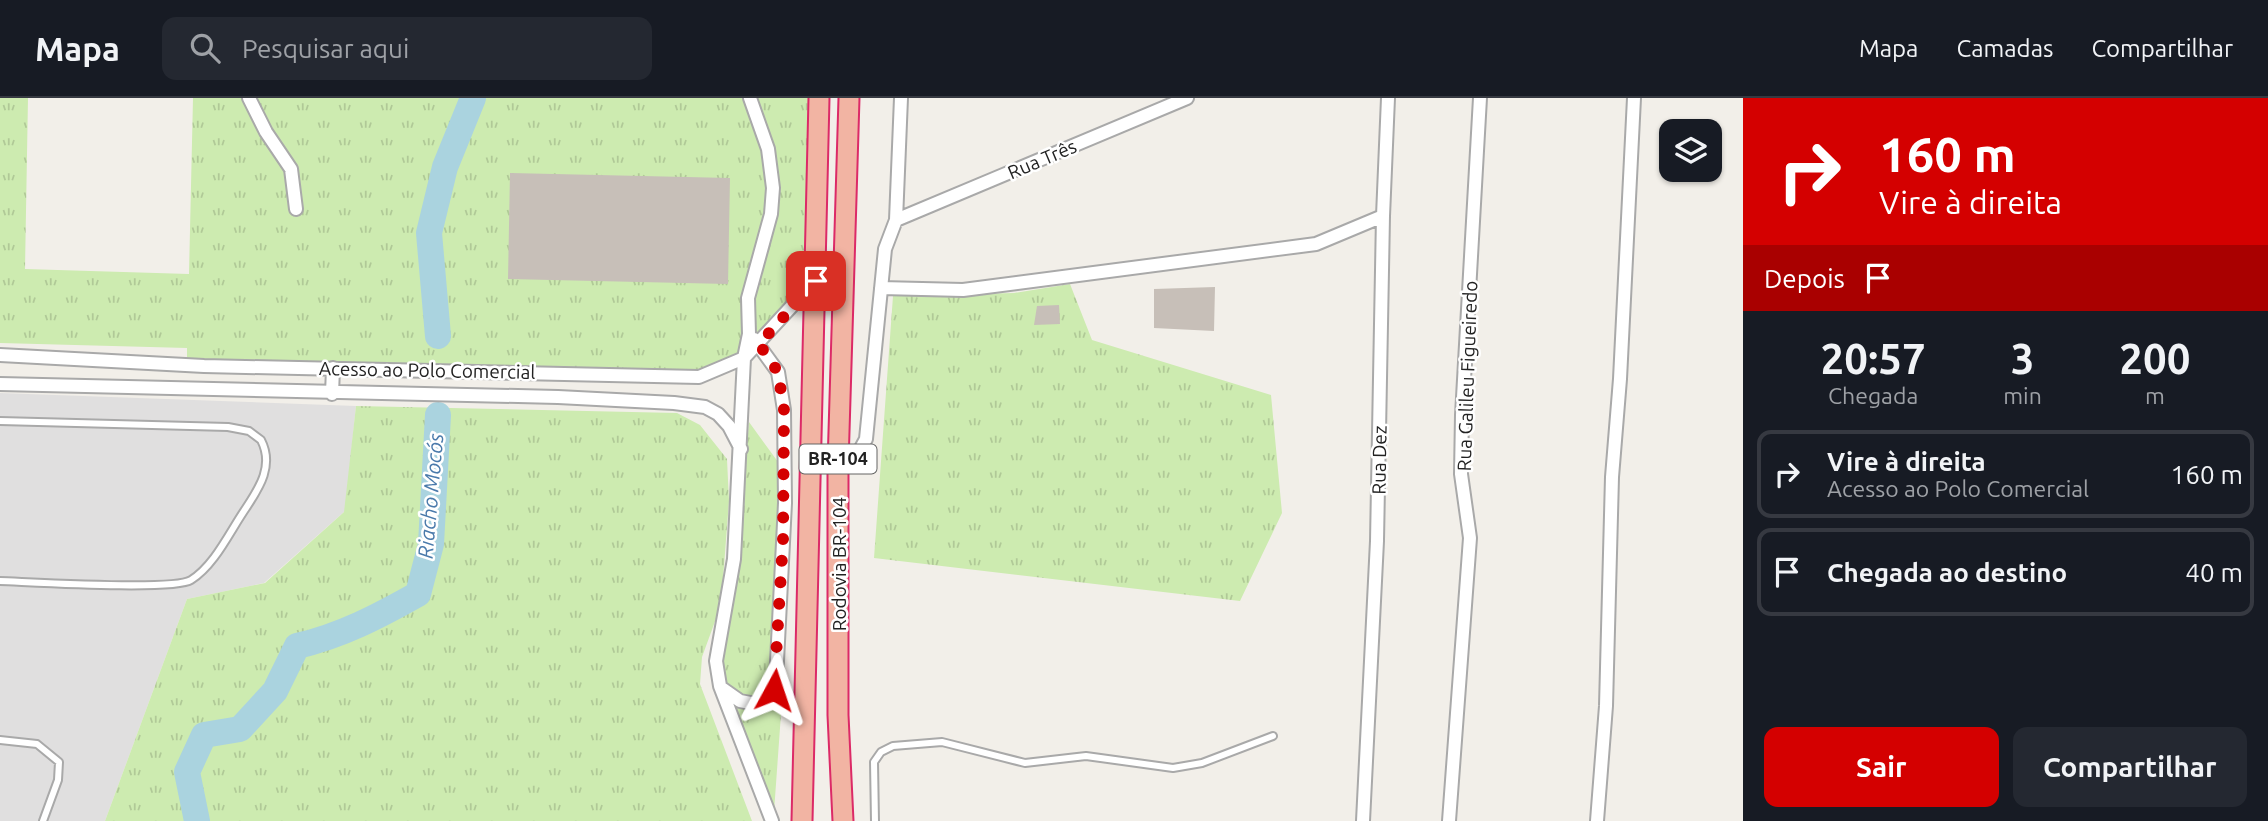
<!DOCTYPE html>
<html lang="pt">
<meta charset="utf-8">
<style>
:root{--surface:#171b24;--page:#242831;--text:#f1f3f6;--muted:#9ea1a6;--line:#363941;--accent:#d40000}
body{margin:0;font-family:Ubuntu,sans-serif;background:var(--page);color:var(--text);height:100vh;display:flex;flex-direction:column;font-size:26px;white-space:nowrap}
*{box-sizing:border-box;margin:0}
p{font-size:23px;color:var(--muted)}
.icon{flex:none;width:38px;height:38px;fill:none;stroke:currentColor;stroke-width:2;stroke-linecap:round;stroke-linejoin:round}
.map{position:relative;flex:1;overflow:hidden}
.sheet{display:flex;flex-direction:column;background:var(--surface);width:525px}
.sheet>*{flex:none}
.guide{background:#d40000;color:#fff;overflow:hidden}
.fabs{position:absolute;left:1659px;top:21px;display:grid;gap:14px}
.fabs a{display:grid;place-items:center;width:63px;height:63px;border-radius:14px;background:var(--surface);box-shadow:0 2px 5px #0004;font-size:35px}
.pin{position:absolute;display:grid;place-items:center;width:60px;height:60px;color:#fff;margin:-30px;border-radius:14px;box-shadow:0 4px 10px #0006}
.me{position:absolute;width:77px;margin:-38px;rotate:5deg;stroke-linejoin:round;filter:drop-shadow(0 0 5px #0008)}
.turn{display:flex;align-items:center;gap:24px;height:147px;padding:0 21px;font-size:32px}
.turn .icon{width:91px;height:91px;stroke-width:2.5}
.turn b{display:block;font-size:49px;line-height:60px}
.then{display:flex;align-items:center;height:66px;padding:0 21px;background:#0003;gap:14px;font-size:26px}
.eta{display:flex;justify-content:space-evenly;align-items:center;height:119px;text-align:center}
.eta b{font-size:42px;font-weight:700;line-height:49px}
.primary-button{display:flex;gap:14px;margin-top:auto;padding:14px 21px}
.primary-button a{flex:1;height:80px;border-radius:14px;background:var(--accent);color:#fff;font-size:28px;font-weight:700;line-height:80px;text-align:center}
.primary-button a+a{background:var(--page);color:var(--text)}
ul{padding:0;list-style:none}
li{display:flex;align-items:center;gap:21px;height:88px;margin:0 14px 10px;padding:0 7px;border:4px solid var(--line);border-radius:14px}
li div{flex:1}
li b{display:block;font-size:26px}
li em{font-style:normal}
header{display:flex;align-items:center;gap:42px;box-sizing:border-box;height:98px;padding:0 35px;background:var(--surface);border-bottom:2px solid var(--line)}
header strong{font-size:33px}
nav{display:flex;gap:38px;margin-inline-start:auto;font-size:24px}
.search{width:490px;height:63px;background:var(--page);display:flex;align-items:center;gap:18px;box-sizing:border-box;padding:0 24px;border-radius:14px;color:var(--muted);font-size:26px}
main{display:flex;flex:1;min-height:0}
.map>svg:first-child{display:block}
</style>
<header>
<strong>Mapa</strong>
<div class="search"><svg class="icon" aria-label="search" viewBox="0 0 24 24"><circle cx="10" cy="10" r="6"/><path d="M15 15l6 6"/></svg>Pesquisar aqui</div>
<nav><a>Mapa</a><a>Camadas</a><a>Compartilhar</a></nav>
</header>
<main>
<div class="map">
<svg width="1743" height="723" viewBox="0 0 1743 723">
<defs>
<pattern id="grass-tufts" width="24" height="20" patternUnits="userSpaceOnUse" patternTransform="scale(1.75)"><rect width="24" height="20" fill="#cdebb0"/><path d="M3 7l-1-3M5 7V3M7 7l1-3M15 17l-1-3M17 17v-4M19 17l1-3" fill="none" stroke="#b0c997"/></pattern>
</defs>
<rect width="100%" height="100%" fill="#f2efe9"/>
<!-- residential -->
<path fill="#e0dfdf" d="M0 295 356 308 345 413 264 485 187 501 105 723H0Z"/>
<!-- grass -->
<path fill="url(#grass-tufts)" d="M0 0H28L25 171 189 176 193 0H815L809 181 756 246 698 276 187 266V250L0 245Z
M1070 186 1092 242 1271 297 1282 415 1240 503 874 460 893 198 1014 195Z
M356 308 677 315 700 327 727 361 729 403 721 507 702 559 700 586 752 723H105L187 501 265 485 344 414Z
M749 324 781 368 772 588 763 600C750 603 733 601 726 587 716 563 732 516 734 491 740 436 744 380 749 324Z
M783 588 774 714 732 607 770 611Z"/>
<g fill="none" stroke-linecap="round" stroke-linejoin="round">
<!-- river -->
<path stroke="#aad3df" stroke-width="26" d="M438 238 429 135 445 69 473 0
M197 723 187 674 204 637 240 631 275 593 297 548C341 538 379 518 418 496L431 446 438 317"/>
</g>
<!-- building -->
<path fill="#c7bfb8" d="M510 75 730 80 728 186 508 181Z
M1215 189 1214 233 1154 230V191Z
M1059 207 1060 226 1034 227 1037 208Z"/>
<g fill="none" stroke-linecap="round" stroke-linejoin="round">
<defs>
<path id="service" d="M0 323 228 329 249 333 261 342C274 367 260 389 246 410 230 433 215 467 191 482 174 493 30 484 0 483
M0 642 37 646 59 664 58 682 43 723
M875 723 874 664 881 654 893 648 942 644 1025 665 1086 658 1173 670 1202 665 1273 638"/>
<path id="minor" d="M249 0 266 34 291 71 296 111
M750 0 768 51 773 90 771 116 748 200 749 236 744 260 734 461 716 563 720 588 772 723
M896 122 1187 0
M881 190 963 192 1316 146 1383 118
M0 257 204 268 699 279 744 260 815 183
M0 286 558 299 674 305 705 309 718 316 729 328 741 351
M332 296 333 270
M838 367 854 363 866 341 885 151 896 122 901 0
M723 591 740 603 761 607 771 598 776 583 785 405 784 312 778 274 754 241
M1363 723 1377 443 1383 118 1388 0
M1449 723 1470 440 1461 376 1462 317 1480 0
M1597 723 1606 608 1612 379 1620 281 1634 0"/>
<path id="trunk" d="M802 723 819 0
M843 723 838 617V367L849 0"/>
</defs>
<!-- service casing -->
<use href="#service" stroke="#a9a9a9" stroke-width="10"/>
<!-- minor casing -->
<use href="#minor" stroke="#a9a9a9" stroke-width="16"/>
<!-- trunk casing -->
<use href="#trunk" stroke="#dc2a67" stroke-width="23"/>
<!-- service -->
<use href="#service" stroke="#fff" stroke-width="6"/>
<!-- minor -->
<use href="#minor" stroke="#fff" stroke-width="12"/>
<!-- trunk -->
<use href="#trunk" stroke="#f2b4a3" stroke-width="19"/>
</g>
<g fill="none" stroke-linecap="round" stroke-linejoin="round">
<!-- route -->
<path stroke="#d40000" stroke-width="12" stroke-dasharray="0 21.6" d="M774 592 783 442 784 312 778 274 759 246 816 183"/>
</g>
<g text-anchor="middle" stroke-width="5" stroke-linejoin="round" paint-order="stroke">
<!-- shield labels -->
<rect fill="#fff" stroke="#646464" stroke-width="2" x="799.5" y="346.5" width="77" height="29" rx="5"/>
<g font-size="18" font-weight="bold" fill="#222">
<text x="838" y="367">BR-104</text>
</g>
<!-- street labels -->
<g font-size="19" fill="#222" stroke="#fff">
<text transform="translate(1042 61) rotate(-23)" y="7">Rua Três</text>
<text transform="translate(427 272) rotate(1)" y="7">Acesso ao Polo Comercial</text>
<text transform="translate(1467 278) rotate(-88)" y="7">Rua Galileu Figueiredo</text>
<text transform="translate(1379 362) rotate(-89)" y="7">Rua Dez</text>
<text transform="translate(839 466) rotate(-90)" y="7">Rodovia BR-104</text>
</g>
<!-- water labels -->
<g font-size="21" font-style="italic" fill="#4a7aab" stroke="#fff">
<text transform="translate(431 398) rotate(-85)" y="7">Riacho Mocós</text>
</g>
</g>
</svg>
<div class="fabs">
<a><svg class="icon" aria-label="layers" viewBox="0 0 24 24"><path d="M12 4l9 5-9 5-9-5zM3 14l9 5 9-5"/></svg></a>
</div>
<div class="pin" style="left:816px;top:183px;background:#d93025"><svg class="icon" aria-label="arrive" viewBox="0 0 24 24"><path d="M6 21V4h12l-3 4 3 4H6"/></svg></div>
<svg class="me" style="left:774px;top:592px" viewBox="-20 -20 40 40"><path d="M0-17L14 15 0 8-14 15z" fill="#d40000" stroke="#fff" stroke-width="4"/></svg>
</div>
<section class="sheet">
<div class="guide">
<div class="turn"><svg class="icon" aria-label="right" viewBox="0 0 24 24"><path d="M7 20v-9h11M14 6l5 5-5 5"/></svg><div><b>160 m</b>Vire à direita</div></div>
<div class="then">Depois<svg class="icon" aria-label="arrive" viewBox="0 0 24 24"><path d="M6 21V4h12l-3 4 3 4H6"/></svg></div>
</div>
<div class="eta">
<div><b>20:57</b><p>Chegada</p></div>
<div><b>3</b><p>min</p></div>
<div><b>200</b><p>m</p></div>
</div>
<ul>
<li><svg class="icon" aria-label="right" viewBox="0 0 24 24"><path d="M7 20v-9h11M14 6l5 5-5 5"/></svg><div><b>Vire à direita</b><p>Acesso ao Polo Comercial</p></div><em>160 m</em></li>
<li><svg class="icon" aria-label="arrive" viewBox="0 0 24 24"><path d="M6 21V4h12l-3 4 3 4H6"/></svg><div><b>Chegada ao destino</b></div><em>40 m</em></li>
</ul>
<div class="primary-button"><a>Sair</a><a>Compartilhar</a></div>
</section>
</main>
